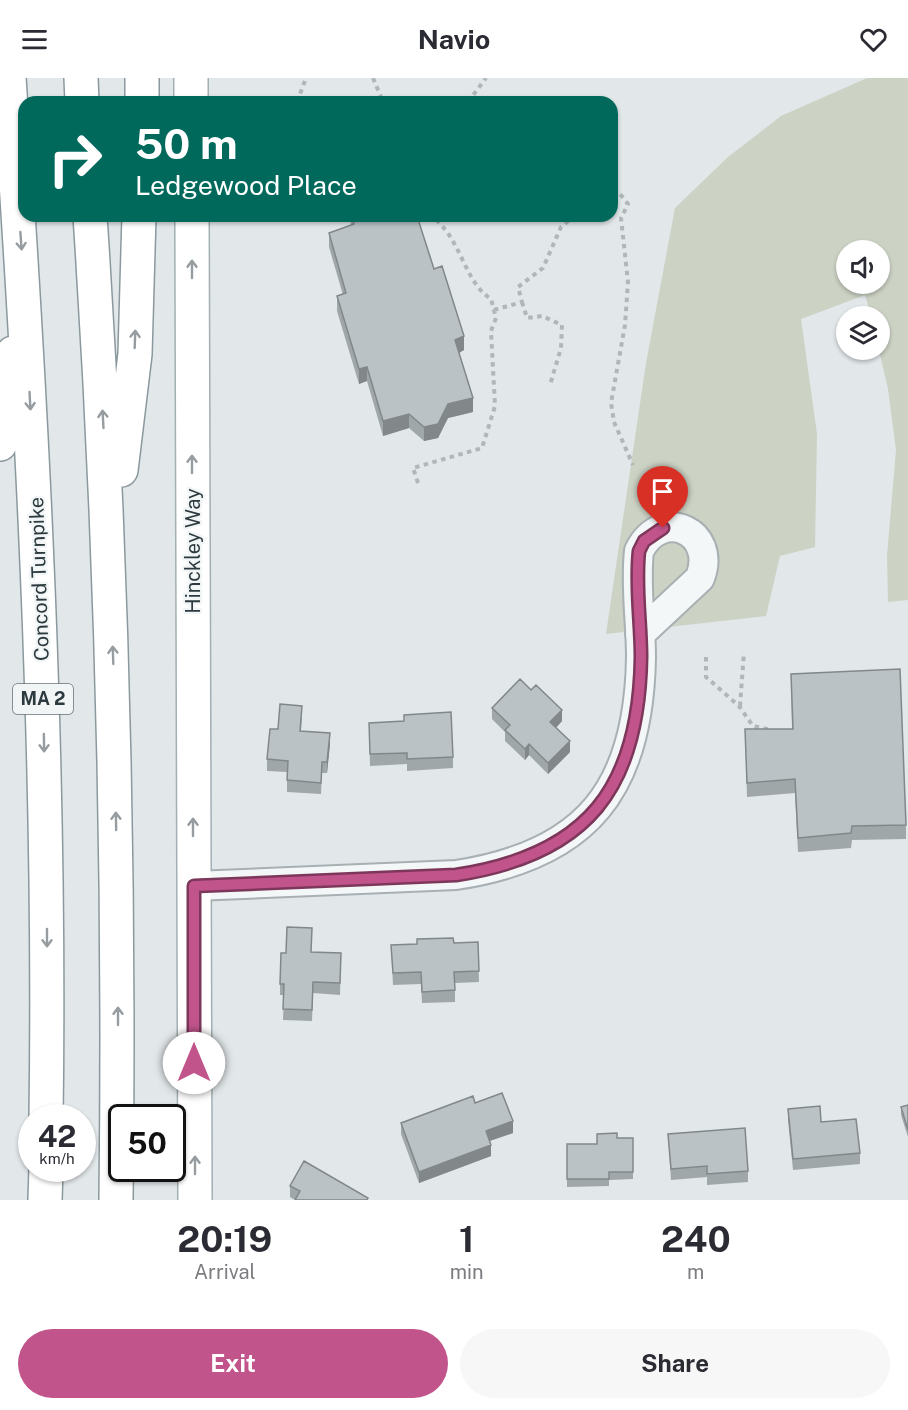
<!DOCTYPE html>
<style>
:root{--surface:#fff;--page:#f7f7f7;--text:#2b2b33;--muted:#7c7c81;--accent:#c1548b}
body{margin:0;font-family:"Public Sans",sans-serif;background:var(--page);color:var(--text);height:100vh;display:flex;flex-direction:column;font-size:22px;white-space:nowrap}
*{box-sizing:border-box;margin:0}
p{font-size:20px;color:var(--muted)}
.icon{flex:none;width:33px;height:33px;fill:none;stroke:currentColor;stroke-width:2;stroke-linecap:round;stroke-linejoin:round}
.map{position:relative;height:1122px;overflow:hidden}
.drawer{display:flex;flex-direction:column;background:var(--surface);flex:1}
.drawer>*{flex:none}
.banner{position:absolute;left:18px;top:18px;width:600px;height:126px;border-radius:18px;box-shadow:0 2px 4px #0004;background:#00695c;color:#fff;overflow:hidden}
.buttons{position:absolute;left:836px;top:162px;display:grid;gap:12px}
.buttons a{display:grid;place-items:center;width:54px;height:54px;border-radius:50%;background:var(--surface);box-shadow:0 2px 4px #0004;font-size:30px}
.speed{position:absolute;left:18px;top:1026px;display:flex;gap:12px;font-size:30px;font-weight:700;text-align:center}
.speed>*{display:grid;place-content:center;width:78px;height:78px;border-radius:50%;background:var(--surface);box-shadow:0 2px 4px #0004;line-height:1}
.speed small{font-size:15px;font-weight:400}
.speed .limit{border:3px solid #111;border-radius:9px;background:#fff;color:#111}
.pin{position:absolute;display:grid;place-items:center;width:51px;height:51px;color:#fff;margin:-62px -26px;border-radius:50% 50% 50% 0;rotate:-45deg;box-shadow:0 0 6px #0007}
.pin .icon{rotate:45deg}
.me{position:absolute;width:66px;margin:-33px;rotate:0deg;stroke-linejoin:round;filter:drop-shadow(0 0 4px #0008)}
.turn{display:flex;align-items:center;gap:21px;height:126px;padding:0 18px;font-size:27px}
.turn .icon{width:78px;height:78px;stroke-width:2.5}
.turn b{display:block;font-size:42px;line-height:51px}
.eta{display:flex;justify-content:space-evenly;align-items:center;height:102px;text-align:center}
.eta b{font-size:36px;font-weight:700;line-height:42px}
.action{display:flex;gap:12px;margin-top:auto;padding:12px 18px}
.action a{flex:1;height:69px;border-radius:36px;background:var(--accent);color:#fff;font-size:24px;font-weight:700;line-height:69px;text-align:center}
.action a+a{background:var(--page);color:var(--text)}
header{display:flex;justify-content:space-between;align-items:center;height:78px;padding:0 18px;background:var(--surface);font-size:27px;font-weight:700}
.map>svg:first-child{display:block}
</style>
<header><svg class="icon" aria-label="menu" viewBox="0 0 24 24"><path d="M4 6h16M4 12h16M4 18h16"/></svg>Navio<svg class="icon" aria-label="heart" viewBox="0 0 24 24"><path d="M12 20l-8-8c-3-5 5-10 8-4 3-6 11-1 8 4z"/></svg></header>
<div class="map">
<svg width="908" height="1122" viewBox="0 0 908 1122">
<rect width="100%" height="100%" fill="#e2e7e9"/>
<!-- green -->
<path fill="#ccd2c4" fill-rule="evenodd" d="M867 0H908V522L888 524 887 478 896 372 888 311 879 272V238H871L865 217 801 241 817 356 815 469 780 478 766 538 606 556 646 285 675 130 728 79 781 38ZM846 172H879V206H846Z"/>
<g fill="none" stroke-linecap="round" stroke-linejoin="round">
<defs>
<path id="minor" d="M194 808 456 797C588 777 639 710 641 579 641 544 635 508 639 473 661 428 718 453 700 500L640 556"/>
<path id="major" d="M191 0V24
M192 138 195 1122"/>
<path id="highway" d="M9 0C33 346 51 692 46 1040
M81 0 82 24
M142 24V0
M90 138C112 466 120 793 116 1122
M0 366 13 275
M121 392 135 276 139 138
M45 1122 46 1090"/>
</defs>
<!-- minor casing -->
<use href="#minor" stroke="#a8b0b3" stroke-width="32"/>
<!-- major casing -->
<use href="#major" stroke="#a2afb3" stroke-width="36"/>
<!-- highway casing -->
<use href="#highway" stroke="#8b999e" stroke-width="36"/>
<!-- path -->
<path stroke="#b0b7b9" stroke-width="4" stroke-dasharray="4.5 4.5" stroke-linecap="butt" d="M373 0 383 24
M297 24 306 0
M468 24 486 0
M612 119 620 116 628 126 621 140 628 204 625 247 611 325 614 344 633 387
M522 224 527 240 542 238 562 247 561 270 550 307
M494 232 522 224 518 209 543 190 561 149 574 138
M418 405 413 390 482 370 495 328 491 253 496 240 491 221C463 203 462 160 431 138
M706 579V599L739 628 753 648 772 652
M740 628 744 574"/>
<!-- minor -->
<use href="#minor" stroke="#f4f7f8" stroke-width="28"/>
<!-- major -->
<use href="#major" stroke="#fff" stroke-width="33"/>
<!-- highway -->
<use href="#highway" stroke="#fff" stroke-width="33"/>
</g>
<!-- wall -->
<path fill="#a0a7a9" d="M350 138H417L434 191 464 272 459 275 473 334 448 340 438 360 424 363 409 350 383 358 367 303 359 306 337 233V218L343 217 329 169V155L351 148Z
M791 596 906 747V761L852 762 851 770 798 774 795 715 747 719 745 651H792Z
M492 630 562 643 556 650 570 674 548 696 529 677 525 682 505 663V654L492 641Z
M302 639 301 653 330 666 327 695H322L321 716 287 714V694L267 693V681L278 651Z
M369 645 453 679V690L407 693V686L370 688Z
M478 864 479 904 455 905V924L422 925 421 906 393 907 391 867Z
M312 874 341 875 340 917 313 915 312 943 283 942 284 917H280V906Z
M475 1025 513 1055 490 1063 491 1078 419 1105 401 1056V1045Z
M908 1027V1059L901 1037V1029Z
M788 1031 821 1044 860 1075V1086L793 1092 788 1042Z
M668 1056 748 1093V1104L707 1107V1099L671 1102Z
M617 1060H633V1101L609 1102V1108L567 1109V1066H597Z
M290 1108 368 1122H295L290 1119Z"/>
<!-- shaded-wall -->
<path fill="#82888a" d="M464 258V272L455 277V262Z
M367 289V303L359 306V291Z
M473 320V334L448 340 438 360 424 363V349L448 326Z
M409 336V350L383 358V343Z
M562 632V643L550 656V644Z
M330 655V666L327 695V684Z
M570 663V674L548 696V685Z
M529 666V677L525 682V671Z
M513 1043V1055L486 1064V1053Z
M491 1067V1078L419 1105V1094Z"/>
<!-- building -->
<path fill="#bac2c5" stroke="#82888a" stroke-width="1.5" d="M352 138H417L434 191 442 188 464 258 455 262 473 320 448 326 438 346 424 349 409 336 383 343 367 289 359 291 337 218 346 215 329 155 354 146Z
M900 591 906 747 852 748 851 755 798 760 795 701 747 705 745 651H793L791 596Z
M520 601 531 612 536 607 562 632 550 644 570 663 548 685 529 666 525 671 505 652 510 647 492 630Z
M280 626 302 628 300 653 330 655 327 684H322L321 705 287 702 288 683 267 681 270 651H278Z
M451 634 453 679 407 681V675L370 676 369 645 404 643V637Z
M287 849 312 850 311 874 341 875 340 905 313 904 312 932 283 931 284 906H280L281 875H286Z
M453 860 454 865 478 864 479 893 454 894 455 912 422 914 421 894 393 895 391 867 417 866V861Z
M502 1015 513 1043 486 1053 491 1067 419 1094 401 1045 473 1018 475 1025Z
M908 1027V1052L901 1029Z
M820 1028 821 1044 856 1041 860 1075 793 1081 788 1031Z
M745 1050 748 1093 707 1096V1088L671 1091 668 1056Z
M617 1055V1060H633V1094H609V1101H567V1066H597V1056Z
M304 1083 368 1120 367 1122H295L300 1113 290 1108Z"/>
<!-- one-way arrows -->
<defs><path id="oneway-shaft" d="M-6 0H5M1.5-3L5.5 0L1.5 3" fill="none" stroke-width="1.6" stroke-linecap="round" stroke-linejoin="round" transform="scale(1.5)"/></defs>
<g stroke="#969c9f">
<use href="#oneway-shaft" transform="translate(21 163) rotate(86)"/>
<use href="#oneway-shaft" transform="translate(192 191) rotate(-90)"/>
<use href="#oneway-shaft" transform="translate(135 261) rotate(-88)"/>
<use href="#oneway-shaft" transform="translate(30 323) rotate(87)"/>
<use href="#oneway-shaft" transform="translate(103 341) rotate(-93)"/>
<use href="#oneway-shaft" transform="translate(192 386) rotate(-90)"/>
<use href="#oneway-shaft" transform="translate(113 577) rotate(-92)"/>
<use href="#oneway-shaft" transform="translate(44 665) rotate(89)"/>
<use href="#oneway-shaft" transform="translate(116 743) rotate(-91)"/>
<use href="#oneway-shaft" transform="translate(193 749) rotate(-90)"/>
<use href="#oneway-shaft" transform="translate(47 860) rotate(90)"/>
<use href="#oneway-shaft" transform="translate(118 938) rotate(-90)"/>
<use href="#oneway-shaft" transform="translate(195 1087) rotate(-90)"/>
</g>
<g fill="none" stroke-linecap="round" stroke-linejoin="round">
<defs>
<path id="route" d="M194 985V808L456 797C588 777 639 710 641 579 641 544 635 508 639 473L644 463 663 450"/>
</defs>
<!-- route casing -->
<use href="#route" stroke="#7d375a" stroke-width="15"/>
<!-- route -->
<use href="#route" stroke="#c1548b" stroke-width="10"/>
</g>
<g text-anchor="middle" stroke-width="4.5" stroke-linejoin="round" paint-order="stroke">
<!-- shield labels -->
<rect fill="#f1f5f6" stroke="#677276" stroke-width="1.5" x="13" y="606" width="60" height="30" rx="4.5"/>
<g font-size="18" font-weight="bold" fill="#2c3a3f">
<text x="43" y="627">MA 2</text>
</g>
<!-- street labels -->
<g font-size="20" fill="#2c3a3f" stroke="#f1f5f6">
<text transform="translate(193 473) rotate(-90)" y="7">Hinckley Way</text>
<text transform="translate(39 501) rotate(-92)" y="7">Concord Turnpike</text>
</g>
</g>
</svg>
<div class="buttons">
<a><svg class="icon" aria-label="sound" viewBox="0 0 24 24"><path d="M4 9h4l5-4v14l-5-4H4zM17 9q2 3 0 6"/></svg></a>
<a><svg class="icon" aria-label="layers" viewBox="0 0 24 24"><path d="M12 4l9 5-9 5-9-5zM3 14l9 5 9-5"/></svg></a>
</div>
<div class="speed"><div>42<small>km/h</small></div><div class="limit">50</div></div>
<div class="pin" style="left:663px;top:450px;background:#d93025"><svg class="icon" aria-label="arrive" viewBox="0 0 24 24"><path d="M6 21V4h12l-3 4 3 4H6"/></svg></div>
<svg class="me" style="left:194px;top:985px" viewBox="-20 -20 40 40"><circle r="19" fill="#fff"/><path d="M0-13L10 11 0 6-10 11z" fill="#c1548b"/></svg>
<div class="banner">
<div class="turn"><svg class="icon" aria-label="right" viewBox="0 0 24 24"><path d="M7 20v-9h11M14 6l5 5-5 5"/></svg><div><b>50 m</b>Ledgewood Place</div></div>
</div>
</div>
<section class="drawer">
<div class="eta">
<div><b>20:19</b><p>Arrival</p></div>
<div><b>1</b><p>min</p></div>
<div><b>240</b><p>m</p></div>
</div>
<div class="action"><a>Exit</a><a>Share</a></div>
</section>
